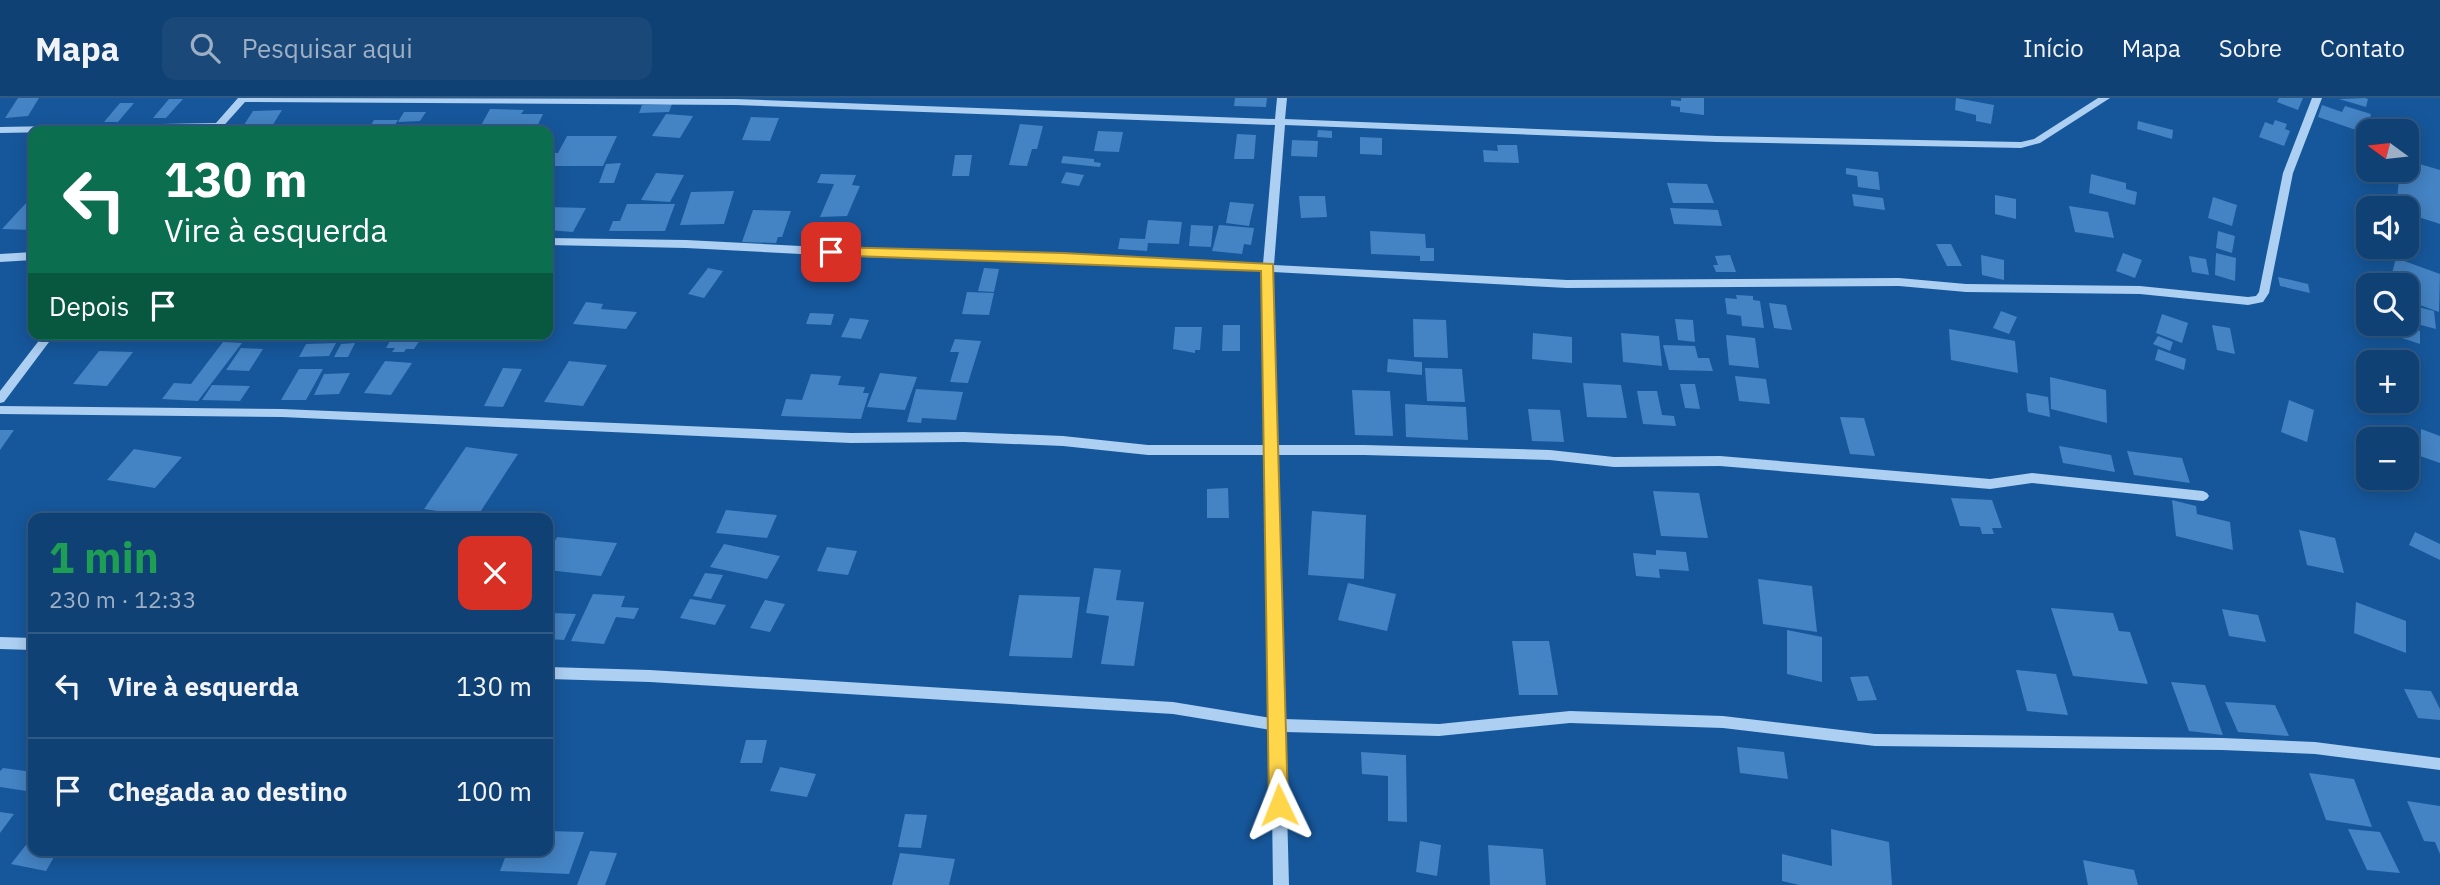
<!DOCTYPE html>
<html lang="pt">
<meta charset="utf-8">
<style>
:root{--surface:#104174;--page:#194879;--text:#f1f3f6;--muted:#9cafc5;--line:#305a86}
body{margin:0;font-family:"IBM Plex Sans",sans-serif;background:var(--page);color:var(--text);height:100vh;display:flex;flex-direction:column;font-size:26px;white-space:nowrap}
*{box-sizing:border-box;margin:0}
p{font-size:23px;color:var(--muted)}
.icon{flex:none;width:38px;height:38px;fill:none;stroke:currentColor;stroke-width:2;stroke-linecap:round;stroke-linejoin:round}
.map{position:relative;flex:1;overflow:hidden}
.side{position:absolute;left:28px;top:415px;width:525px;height:343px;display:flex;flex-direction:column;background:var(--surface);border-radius:14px;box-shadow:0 4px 18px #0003,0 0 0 2px var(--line)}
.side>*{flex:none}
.top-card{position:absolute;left:28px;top:28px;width:525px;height:214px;border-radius:14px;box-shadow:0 4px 18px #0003,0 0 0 2px var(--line);background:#0b6e4f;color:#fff;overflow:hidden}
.needle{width:46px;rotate:285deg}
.controls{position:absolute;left:2356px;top:21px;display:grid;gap:14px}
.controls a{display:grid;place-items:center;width:63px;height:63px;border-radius:14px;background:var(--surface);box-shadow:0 4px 18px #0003,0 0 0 2px var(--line);font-size:35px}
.pin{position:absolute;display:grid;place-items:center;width:60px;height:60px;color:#fff;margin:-30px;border-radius:14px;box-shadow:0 4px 10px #0006}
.me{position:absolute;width:77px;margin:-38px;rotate:358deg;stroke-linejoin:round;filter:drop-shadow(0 0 5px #0008)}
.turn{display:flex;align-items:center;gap:24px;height:147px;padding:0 21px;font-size:32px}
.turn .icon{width:91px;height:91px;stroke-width:2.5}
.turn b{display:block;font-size:49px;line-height:60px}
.then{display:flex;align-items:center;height:66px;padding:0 21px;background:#0003;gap:14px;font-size:26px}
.round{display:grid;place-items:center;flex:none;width:74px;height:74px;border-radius:14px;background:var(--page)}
.summary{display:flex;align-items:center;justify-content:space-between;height:119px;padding:0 21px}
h1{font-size:42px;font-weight:700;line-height:52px;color:#1e9e55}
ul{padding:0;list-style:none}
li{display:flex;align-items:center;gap:21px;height:105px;padding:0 21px;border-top:2px solid var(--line)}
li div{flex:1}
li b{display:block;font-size:26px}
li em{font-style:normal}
header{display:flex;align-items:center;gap:42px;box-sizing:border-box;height:98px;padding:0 35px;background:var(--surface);border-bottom:2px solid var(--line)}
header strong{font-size:33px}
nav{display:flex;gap:38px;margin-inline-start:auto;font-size:24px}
.search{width:490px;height:63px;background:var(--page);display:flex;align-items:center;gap:18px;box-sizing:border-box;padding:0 24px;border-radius:14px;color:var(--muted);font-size:26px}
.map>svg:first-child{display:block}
</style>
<header>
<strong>Mapa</strong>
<div class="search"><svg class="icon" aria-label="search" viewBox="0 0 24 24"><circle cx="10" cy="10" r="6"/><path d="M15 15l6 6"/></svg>Pesquisar aqui</div>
<nav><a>Início</a><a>Mapa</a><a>Sobre</a><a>Contato</a></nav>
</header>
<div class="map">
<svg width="2440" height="787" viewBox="0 0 2440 787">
<rect width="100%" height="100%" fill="#16579b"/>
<!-- building -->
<path fill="#4483c4" d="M18 0H39L28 18 5 20Z
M1235 0H1267L1266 9 1234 8Z
M1681 0H1704V17L1680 14V9L1671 8V2L1681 3Z
M1956 0 1994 7 1991 26 1976 23V17L1955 12Z
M2279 0H2303L2298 12 2277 4Z
M2365 0 2368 1 2366 9 2339 1Z
M169 1H183L166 20H153Z
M120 5H134L118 24H104Z
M672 6 669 14 639 15 642 7Z
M2322 7 2342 14 2345 8 2371 16 2368 26 2364 25 2362 34 2318 19Z
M490 11 524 12 521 16H543L535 33H478Z
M282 12 269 33H240L253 13Z
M404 14H426L420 23 398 24Z
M666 16 693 18 680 40 652 38Z
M751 19 779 20 770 43 742 42Z
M374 22H398L391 33H336L339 27H371Z
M2275 22 2287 26 2285 31 2290 33 2284 48 2259 39 2265 24 2273 27Z
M2138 23 2173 32 2172 41 2137 31Z
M1020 26 1043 28 1037 51H1032L1027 68 1009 67Z
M1318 32 1332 33V40L1317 39Z
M1098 33 1123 34 1119 54 1094 53Z
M1237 36 1256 37 1254 61H1234Z
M567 38H617L603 68H548V55H558Z
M1360 39 1382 40V57L1360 56Z
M1292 42 1318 43 1317 59 1291 58Z
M1497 47H1517L1519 65 1484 64 1483 52 1498 53Z
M955 57H972L969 78H952Z
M1063 58 1094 61V64L1101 65 1100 69 1061 65Z
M2406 62 2440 72V126L2406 115V110H2396L2400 72H2406Z
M621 65 614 85H599L606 66Z
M1846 70 1878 74 1880 92 1858 89 1857 78 1846 76Z
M1066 74 1084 77 1079 88 1061 85Z
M656 75 684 77 670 104 641 102Z
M821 76 856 77 852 87 860 88 847 118 820 119 834 86 817 85Z
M2091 76 2126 85V91L2137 94 2135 107 2089 95Z
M1667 85 1707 86 1714 105H1673Z
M734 93 724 126 680 127 691 94Z
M1852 96 1883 100 1885 112 1854 108Z
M1995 97 2016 101V121L1995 116Z
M1299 98H1325L1327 119 1301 120Z
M2213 99 2237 107 2232 128 2208 120Z
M27 104H33V132L2 131Z
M1230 104 1254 106 1249 128 1226 125Z
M627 106H675L665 133H609L613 123H620Z
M2069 108 2108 114 2114 140 2075 134Z
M548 109 586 110 573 134 548 132Z
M1670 110 1718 112 1722 128 1674 126Z
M753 112 791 113 782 139H778L776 145 742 144Z
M1148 122 1182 124 1179 146 1148 145 1147 153 1118 151 1120 140 1145 141Z
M1191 127 1213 128 1211 149 1189 148Z
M1219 127 1254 130 1251 147 1244 146 1242 156 1212 153Z
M1370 133 1425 136 1426 150H1434V163H1420V158L1371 156Z
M2218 133 2235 138 2232 155 2216 150Z
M1936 146H1951L1962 168H1947Z
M2123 155 2142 162 2135 180 2116 173Z
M2216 155 2236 160 2235 183 2215 177Z
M1730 157 1736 174H1716L1713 167H1718L1715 158Z
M1981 157 2004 162V182L1982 177Z
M2189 158 2206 161 2209 177 2192 174Z
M2396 160 2440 176 2439 214 2406 202V187H2389Z
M708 170 723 173 704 200 688 196Z
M984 170 999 171 994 194 978 193Z
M2278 179 2308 186 2310 195 2280 188Z
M967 194 994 195 989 217 962 216Z
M1736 197 1753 198V202L1760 203 1764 230 1742 228 1741 218 1727 216 1725 200 1737 201Z
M586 204 603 206 601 211 637 214 626 231 573 226Z
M1769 205 1786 207 1792 232 1774 230Z
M2406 206 2434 213 2436 231 2406 223Z
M2001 213 2017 219 2009 236 1993 230Z
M810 215 834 216 831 227 806 226Z
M2162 216 2188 225 2182 245 2156 235Z
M850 220 869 222 861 241 841 239Z
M1413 221 1446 222 1448 260 1414 259Z
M1675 221 1693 222 1695 244 1678 242Z
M1223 227H1240V253H1222Z
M2212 227 2230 230 2235 256 2217 252Z
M2402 228 2420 233V246L2402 240Z
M1175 229H1202L1200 252H1195V255L1173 251Z
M1949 231 2015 243 2018 275 1951 262Z
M1533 235 1572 239V265L1532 261Z
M1621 235 1659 238 1662 268 1623 264Z
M394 236H424L414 251H406L404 254H392L395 250H386Z
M1726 237 1755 240 1759 270 1729 267Z
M2158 238 2173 244 2170 253 2153 246Z
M955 241 981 243 968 285 950 284 959 254H950Z
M223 244 242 245 198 303 162 301 174 285 191 286Z
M336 245 329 258 299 259 306 246Z
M355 245 348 259H334L341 246Z
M1663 247 1695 248 1698 260H1709L1713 273 1669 272Z
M241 250 263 251 249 273 226 272Z
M2158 251 2186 261 2184 272 2155 262Z
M99 253 133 254 107 288 73 286Z
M1388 261 1422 264V277L1387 274Z
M385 263 412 265 391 297 364 295Z
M569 263 607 267 583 308 544 304Z
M503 270 522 271 503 309 484 308Z
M1425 270 1462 271 1465 304 1427 303Z
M299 271H323L306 302H281Z
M350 275 339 296 314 297 324 276Z
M880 275 917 279 905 312 867 309Z
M811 276 841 278 838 287 865 289 863 295H869L861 321 781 318 786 301 802 302Z
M1735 278 1766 281 1770 306 1739 303Z
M2050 279 2106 292 2107 325 2051 311Z
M1583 285 1621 287 1627 320 1587 319Z
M1680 286H1695L1700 311 1685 310Z
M212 287 250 288 240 303 202 302Z
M916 291 963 294 956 322 922 320 921 325 907 324Z
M1352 292 1390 293 1393 338 1355 337Z
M1637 293H1657L1662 317 1674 318 1676 328 1643 326Z
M2026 295 2048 299 2050 319 2028 314Z
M2289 302 2314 312 2307 344 2281 334Z
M1405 306 1466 309 1468 342 1406 339Z
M1528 311 1560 312 1564 344 1532 343Z
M1840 319 1864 320 1875 358 1850 356Z
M2421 331 2440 338V365L2420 358Z
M0 332H14L0 352Z
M2059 348 2111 357 2115 374 2063 365Z
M466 349 518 356 477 419 424 411Z
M134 351 182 359 155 390 107 382Z
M2127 353 2182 360 2190 385 2134 377Z
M1228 390 1229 420H1207V391Z
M1653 393 1699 395 1708 440 1661 438Z
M1951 400 1992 402 2002 430H1992L1994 436H1982L1980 429 1960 428Z
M2172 402 2196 408 2197 416 2230 424 2233 452 2176 438Z
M726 412 777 417 767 440 716 435Z
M1312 413 1366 417 1364 481 1308 477Z
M2299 432 2335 440 2344 475 2307 467Z
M2415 434 2440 446V462L2409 447Z
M557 439 617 445 601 478 548 472V456Z
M724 446 780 458 767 481 710 469Z
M827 449 857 453 848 477 817 473Z
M1656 452 1686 454 1689 473 1659 471 1660 480 1636 478 1633 455 1656 457Z
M1094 470 1121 472 1116 502 1144 504 1134 568 1101 566 1109 518 1086 515Z
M705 475 723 477 711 501 693 498Z
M1758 481 1812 488 1817 534 1763 526Z
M1348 485 1396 496 1387 533 1338 522Z
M593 496 625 498 621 509 639 510 634 521 616 519 604 546 571 543Z
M1019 497 1080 499 1072 560 1009 558Z
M690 501 726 507 715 527 680 520Z
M765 502 785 506 770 534 750 530Z
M2356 504 2406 523V555L2354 535Z
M2051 510 2113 515 2119 533 2130 534 2148 586 2073 578Z
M2222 511 2258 517 2266 544 2229 538Z
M553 515 576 516 564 542 548 541V526Z
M1787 532 1822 539V584L1787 576Z
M1512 543H1549L1558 597H1519Z
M2016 572 2056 576 2068 617 2027 613Z
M1868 578 1877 602 1858 603 1850 579Z
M2171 584 2205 587 2223 637 2189 633Z
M2404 591 2431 593 2440 611V622L2418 620Z
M2225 604 2275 607 2289 638 2238 634Z
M746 642H767L762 665H740Z
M1737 649 1784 654 1788 681 1740 675Z
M1361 654 1406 657 1407 724 1388 723V678L1362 676Z
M780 669 816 676 807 699 770 693Z
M3 670 33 674V694L0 689V673Z
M2309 675 2354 681 2372 729 2326 722Z
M2407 703 2440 708V756L2435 744 2424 743Z
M0 714 14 716 0 735Z
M905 716 927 717 921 750 898 749Z
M1831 731 1889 744 1892 787H1799L1782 783V756L1832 768Z
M2348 731 2380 734 2400 775 2367 772Z
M548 733 584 734 569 776 500 773 508 752H548Z
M33 738V752H58L46 773 11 766Z
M1420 743 1441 747 1437 778 1416 774Z
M1488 747 1543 751 1546 787H1490Z
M590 753 617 755 605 787H577Z
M900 755 955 761 949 787H892Z
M2083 762 2134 772 2138 787H2088Z"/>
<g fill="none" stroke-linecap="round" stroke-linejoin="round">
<!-- minor -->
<path fill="#accff2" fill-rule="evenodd" d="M238 0 736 1 1275 21 1277 0H1287L1285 21 1717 38 2021 44 2034 41 2098 0H2110L2040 45 2021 50 1717 44 1285 27 1274 167 1567 182 1899 180 1966 186 2140 188 2248 199 2256 198 2259 194 2283 75 2312 0H2322L2293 75 2269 195 2263 204 2248 207 2140 196 1966 194 1899 188 1567 190 1273 174 1278 347H1364L1550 352 1614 359 1720 358 1990 381 2032 375 2203 393 2207 395 2209 398 2207 401 2203 403 2032 385 1990 391 1720 368 1614 369 1550 362 1364 357H1278L1284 621 1439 626 1570 613 1723 618 1875 636 2222 640 2315 644 2440 660V672L2315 656 2222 652 1875 648 1723 630 1570 625 1439 638 1285 634 1289 787H1273L1271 632 1173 616 650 584 548 581V569L650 572 1173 604 1271 620 1266 357H1148L1063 348 964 344 851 345 282 319 0 316V308L282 311 851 335 964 334 1063 338 1148 347H1266L1263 173 1063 163 858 159 686 150 548 147V140L686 142 858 151 1063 155 1263 166 1275 27 736 7 245 4 219 33H209L210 31 0 35V29L216 25Z
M33 154V162L0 164V156Z
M44 236H55L4 304 0 305V293Z
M0 539 33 540V552L0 551Z"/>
</g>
<!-- route -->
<path fill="#ffd54a" stroke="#a68a30" stroke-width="2" d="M831 149 1063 155 1273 166 1288 707 1285 713 1279 716 1272 713 1269 707 1261 173 827 157 825 154Z"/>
</svg>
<div class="controls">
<a><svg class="needle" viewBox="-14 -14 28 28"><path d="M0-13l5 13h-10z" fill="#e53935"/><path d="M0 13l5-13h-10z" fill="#9cafc5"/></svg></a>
<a><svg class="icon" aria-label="sound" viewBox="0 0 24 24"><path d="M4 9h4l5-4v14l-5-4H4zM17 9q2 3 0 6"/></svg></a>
<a><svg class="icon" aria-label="search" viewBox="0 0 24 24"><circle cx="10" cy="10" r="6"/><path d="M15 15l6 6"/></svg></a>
<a>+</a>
<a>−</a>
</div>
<div class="pin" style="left:831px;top:154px;background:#d93025"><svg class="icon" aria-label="arrive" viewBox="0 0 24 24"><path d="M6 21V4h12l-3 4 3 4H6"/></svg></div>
<svg class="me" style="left:1279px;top:707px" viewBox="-20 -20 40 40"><path d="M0-17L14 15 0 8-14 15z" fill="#ffd54a" stroke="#fff" stroke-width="4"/></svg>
<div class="top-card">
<div class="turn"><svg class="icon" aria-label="left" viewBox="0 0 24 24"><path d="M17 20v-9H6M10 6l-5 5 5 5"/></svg><div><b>130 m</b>Vire à esquerda</div></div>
<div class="then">Depois<svg class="icon" aria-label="arrive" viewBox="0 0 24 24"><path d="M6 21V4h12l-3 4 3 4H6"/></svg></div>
</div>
<section class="side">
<div class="summary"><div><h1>1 min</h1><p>230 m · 12:33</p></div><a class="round" style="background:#d93025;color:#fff"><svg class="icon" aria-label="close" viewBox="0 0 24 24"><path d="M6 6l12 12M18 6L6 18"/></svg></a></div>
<ul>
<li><svg class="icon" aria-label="left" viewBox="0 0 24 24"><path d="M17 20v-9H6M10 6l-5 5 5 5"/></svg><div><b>Vire à esquerda</b></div><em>130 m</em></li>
<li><svg class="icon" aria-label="arrive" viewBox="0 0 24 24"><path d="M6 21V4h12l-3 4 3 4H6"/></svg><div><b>Chegada ao destino</b></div><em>100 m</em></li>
</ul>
</section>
</div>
